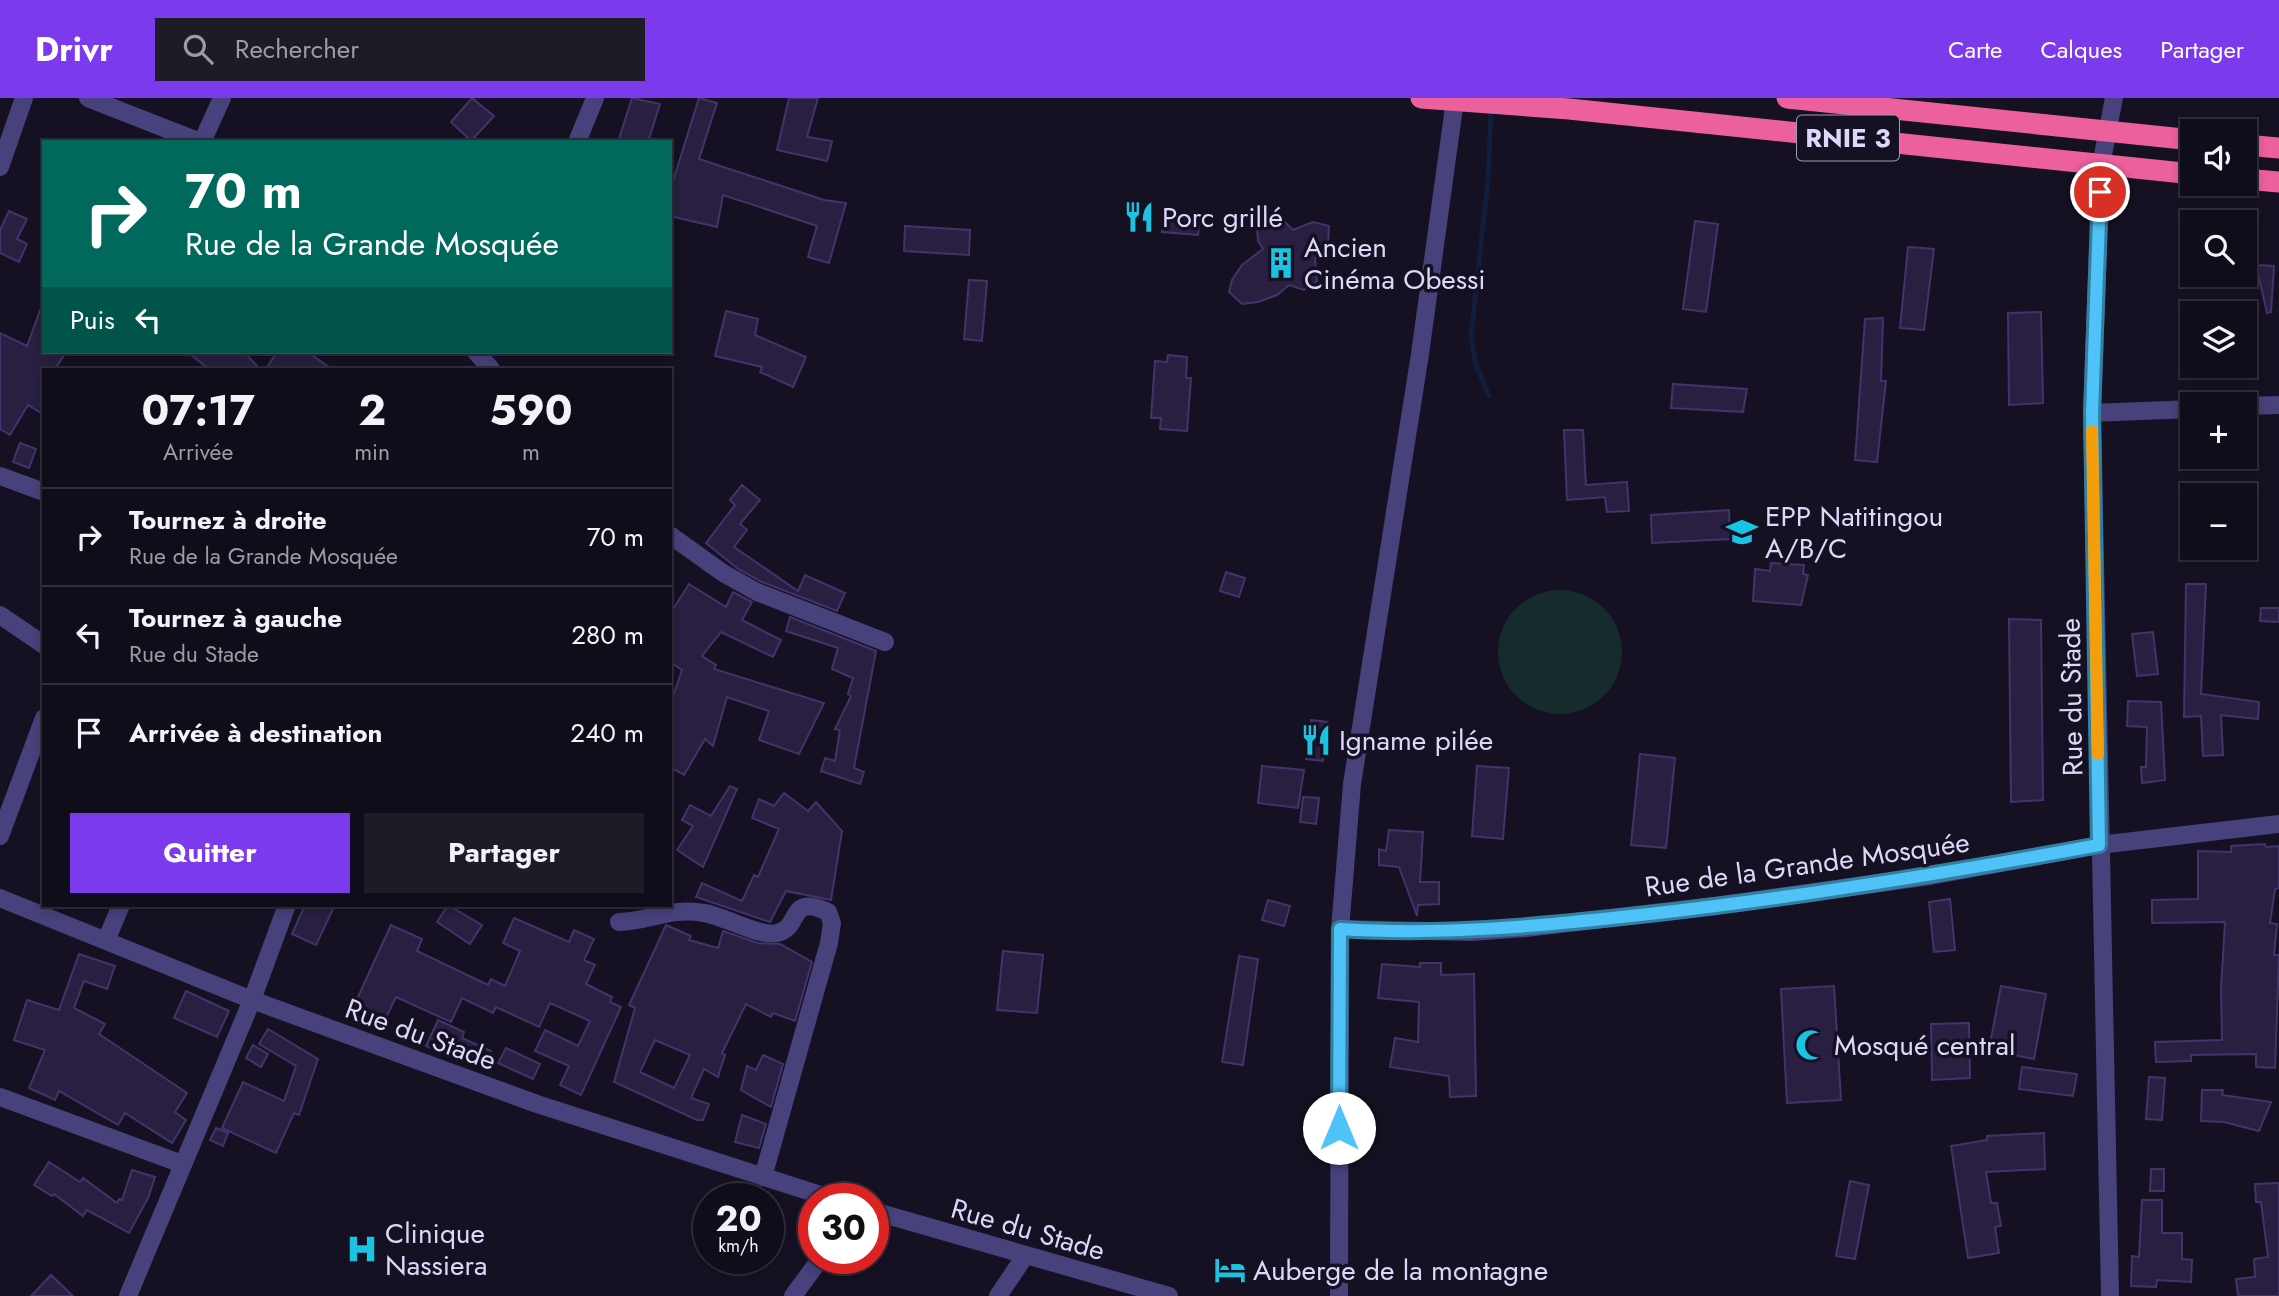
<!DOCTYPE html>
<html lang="fr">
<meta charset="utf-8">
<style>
:root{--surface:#100d1a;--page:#1e1b27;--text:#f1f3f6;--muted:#9c9ca2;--line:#302d39;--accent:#7c3aed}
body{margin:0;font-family:Jost,sans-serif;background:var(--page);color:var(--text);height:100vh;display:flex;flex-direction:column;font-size:26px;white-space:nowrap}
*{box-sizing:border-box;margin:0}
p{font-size:23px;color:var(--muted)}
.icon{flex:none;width:38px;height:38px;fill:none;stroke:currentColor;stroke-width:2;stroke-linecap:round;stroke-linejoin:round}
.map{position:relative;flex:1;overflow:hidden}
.sheet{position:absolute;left:42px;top:270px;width:630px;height:539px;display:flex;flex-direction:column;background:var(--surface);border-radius:0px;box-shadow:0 4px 10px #0003,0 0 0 2px var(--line)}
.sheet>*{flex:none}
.guide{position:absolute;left:42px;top:42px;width:630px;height:214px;border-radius:0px;box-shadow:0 4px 10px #0003,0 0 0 2px var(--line);background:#00695c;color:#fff;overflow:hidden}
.buttons{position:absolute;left:2180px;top:21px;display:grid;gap:14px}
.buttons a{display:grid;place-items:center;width:77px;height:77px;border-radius:0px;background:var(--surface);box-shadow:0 4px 10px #0003,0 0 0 2px var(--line);font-size:35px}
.speed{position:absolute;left:693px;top:1085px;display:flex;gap:14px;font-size:35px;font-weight:700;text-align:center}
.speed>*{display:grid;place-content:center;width:91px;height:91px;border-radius:50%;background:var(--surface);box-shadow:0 4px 10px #0003,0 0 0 2px var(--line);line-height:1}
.speed small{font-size:18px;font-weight:400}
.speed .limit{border:10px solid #d22;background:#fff;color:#111}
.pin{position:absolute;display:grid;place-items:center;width:60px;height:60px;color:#fff;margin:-30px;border:4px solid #fff;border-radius:50%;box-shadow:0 2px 7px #0007}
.me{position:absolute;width:77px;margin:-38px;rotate:0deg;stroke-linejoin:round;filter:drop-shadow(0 0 5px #0008)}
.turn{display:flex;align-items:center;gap:24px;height:147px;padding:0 28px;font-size:32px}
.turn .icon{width:91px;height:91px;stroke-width:2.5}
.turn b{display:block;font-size:49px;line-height:60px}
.then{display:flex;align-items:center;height:66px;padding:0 28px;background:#0003;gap:14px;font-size:26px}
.eta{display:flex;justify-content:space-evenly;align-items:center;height:119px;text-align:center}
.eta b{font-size:42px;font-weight:700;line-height:49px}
.button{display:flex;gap:14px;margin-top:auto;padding:14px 28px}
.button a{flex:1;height:80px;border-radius:0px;background:var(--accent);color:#fff;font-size:28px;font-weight:700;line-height:80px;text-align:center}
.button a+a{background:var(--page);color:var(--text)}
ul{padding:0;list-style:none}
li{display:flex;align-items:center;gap:21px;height:98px;padding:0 28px;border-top:2px solid var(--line)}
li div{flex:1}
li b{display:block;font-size:26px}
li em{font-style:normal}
header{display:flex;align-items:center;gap:42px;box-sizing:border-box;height:98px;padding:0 35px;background:var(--accent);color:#fff}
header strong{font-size:33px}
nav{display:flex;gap:38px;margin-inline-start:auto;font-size:24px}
.search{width:490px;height:63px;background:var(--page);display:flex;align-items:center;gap:18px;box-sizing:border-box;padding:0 24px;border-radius:0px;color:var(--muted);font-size:26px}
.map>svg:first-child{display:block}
</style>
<header>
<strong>Drivr</strong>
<div class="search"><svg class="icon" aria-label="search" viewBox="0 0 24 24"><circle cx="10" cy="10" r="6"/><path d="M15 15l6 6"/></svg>Rechercher</div>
<nav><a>Carte</a><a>Calques</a><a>Partager</a></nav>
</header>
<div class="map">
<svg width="2279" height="1198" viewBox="0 0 2279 1198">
<rect width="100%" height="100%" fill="#151122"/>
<!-- green -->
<path fill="#152b2c" d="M1498 554a62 62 0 1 1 124 0a62 62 0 1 1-124 0Z"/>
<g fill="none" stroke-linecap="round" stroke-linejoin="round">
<!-- stream -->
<path stroke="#101d3c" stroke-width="5" d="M1489 298 1475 264 1471 238 1488 82 1491 11"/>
</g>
<!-- building -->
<path fill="#281f41" stroke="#42346a" stroke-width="2" fill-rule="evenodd" d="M472 0 494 18 471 43 451 24Z
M632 0 660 6 648 44H618Z
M699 0 717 5 699 61 824 102 846 105 829 165 808 159 817 128 723 97 717 129 670 118V93Z
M789 0H818L807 39 832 43 827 63 777 52Z
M9 113 27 121 17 141 27 146 19 164 0 155V132Z
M1164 115 1200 119 1198 137 1162 134Z
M1270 119 1281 120 1293 132 1313 124 1329 128 1328 146 1315 161 1317 183 1304 192 1289 187 1277 197 1258 204 1242 206 1229 194 1232 182 1242 167 1263 151 1258 143 1257 131Z
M1695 123 1718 126 1706 214 1683 211Z
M905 128 970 132 969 157 904 153Z
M1908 149 1934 151 1924 232 1900 230Z
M2256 167 2274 168 2271 214 2267 215Z
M969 182 987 183 982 243 964 241Z
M42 207 44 254H66L55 271H44V317L28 307 10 337 0 331V235L27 248Z
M726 213 758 221 755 237 806 259 793 289 760 274 762 269 715 258Z
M2041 214 2043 305 2009 307 2008 215Z
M1883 220 1881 283H1886L1877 364 1855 362 1865 221Z
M187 254H244L260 271H209Z
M277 254H307L332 271H266Z
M1168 257 1187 259 1186 280H1191L1187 333 1160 331 1161 320H1151L1155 263 1167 264Z
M1673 286 1747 291 1743 314 1671 310Z
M1564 332H1583L1586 387 1627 384 1629 413 1607 414 1605 399 1567 402Z
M20 345 36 351 29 370 13 364Z
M742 387 760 402 740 426 747 432 734 449 798 493 805 477 845 495 837 513 762 484 738 471 706 445 735 407 730 402Z
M1729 412 1730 441 1652 445 1651 417Z
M1771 465 1804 467 1803 476 1808 477 1801 507 1753 503 1755 471 1770 473Z
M1226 474 1245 480 1239 499 1220 493Z
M689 486 726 509 733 494 752 504 742 522 781 542 773 559 721 534 702 558 716 567 714 571 824 605 799 656 759 642 769 613 727 599 713 648 705 641 684 677 670 669V608L682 572 670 564V516Z
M2186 486H2206L2201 596 2259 604 2258 621 2221 617 2223 657 2203 658 2201 618 2184 619Z
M2261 510H2279V524L2260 523Z
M790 519 876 553 854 670 864 674 860 686 821 673 825 660 835 663 840 632 835 631 851 598 848 596 853 580 832 571 838 550 786 533Z
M2009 521 2041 522 2043 702 2011 704Z
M2153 534 2158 576 2137 578 2132 536Z
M2128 603 2161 604 2165 682 2142 685 2141 669H2146L2147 629 2127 628Z
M1311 622 1328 624 1323 663 1306 661Z
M1640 656 1675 660 1666 750 1631 747Z
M1262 668 1304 672 1298 710 1258 705Z
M1477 668 1509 670 1503 741 1472 738Z
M730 688 737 691 703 769 677 752 693 728 682 722 690 707 711 718Z
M784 695 808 713 816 704 842 733 831 802 786 793 770 824 696 799 702 785 742 803 754 777 758 779 779 731 752 720 759 701 774 708Z
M1303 699 1319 700 1316 726 1300 724Z
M1389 732 1423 734 1420 784H1439V806L1418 807 1417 818 1399 769 1379 767V751L1386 753Z
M2265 746 2266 749 2279 748V790L2275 791 2270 825 2277 826 2274 857H2279L2275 970 2256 969V956L2191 957V963L2156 964 2155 944 2222 942 2221 891 2225 824 2152 825V802L2198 801V753L2231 754V748Z
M1950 801 1955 852 1934 854 1929 804Z
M1268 802 1290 808 1284 828 1262 822Z
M305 807H335L316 847 292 836Z
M448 807 482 827 470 846 437 824Z
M514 820 569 844 574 832 594 841 584 862 595 867 586 886 612 899 610 904 621 909 581 997 560 987 569 968 535 953 545 932 578 948 590 923 550 905 539 929 496 909 493 915 462 900 451 924 396 899 382 928 351 914 391 827 422 841 417 853 488 887 491 881 505 888 520 853 503 845Z
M666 827 691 838 689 842 718 850 723 833 758 845 780 846 812 864 795 923 773 915 771 919 746 906 722 955 725 957 718 979 704 971 691 1000 709 1006 703 1022H697L614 984 635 910 629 907ZM655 942 690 957 674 990 640 974Z
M1003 853 1043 857 1037 915 997 912Z
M79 856 115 868 107 891 84 883 74 910 105 926 99 936 187 995 175 1014 186 1022 172 1045 125 1015 118 1027 59 993 55 1002 29 990 45 952 14 942 27 902 59 912Z
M1239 858 1258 861 1243 967 1222 964Z
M1420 865H1441V877L1474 876 1476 998 1450 999 1449 978 1390 969 1395 940 1418 944 1419 904 1378 900 1382 866 1420 869Z
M1834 888 1841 1002 1787 1005 1781 891Z
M2001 888 2046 896 2034 961 1989 952Z
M186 893 229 913 217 939 174 920Z
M438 922 464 934 462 940 491 953 485 967 455 954 453 960 426 948Z
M1969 925 1970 980 1932 982 1931 926Z
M268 931 318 961 299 1017 294 1015 276 1055 222 1030 243 984 284 1003 296 968 259 946Z
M253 947 268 956 261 969 246 960Z
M506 950 540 966 533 981 498 965Z
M763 957 783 966 771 1009 741 992 747 968 756 972Z
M2022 969 2077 976 2073 998 2019 991Z
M2149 979 2165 980 2162 1022 2146 1021Z
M2202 992H2223L2222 997 2271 1004 2259 1033 2224 1024 2201 1023Z
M742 1017 766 1026 759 1050 735 1044Z
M216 1030 228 1035 223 1048 210 1042Z
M2044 1035 2045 1071 1986 1074 1991 1105H1997L2001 1128 1995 1129 1999 1155 1968 1160 1951 1048 1987 1042V1038Z
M49 1064 80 1084 83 1080 117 1105 119 1101 122 1102 132 1072 155 1079 148 1100 129 1135 87 1112 83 1118 54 1096 52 1098 34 1087Z
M2151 1071H2164V1093H2150Z
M1850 1083 1869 1087 1855 1161 1836 1158Z
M2279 1085V1198H2238L2236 1181 2255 1179 2254 1161 2268 1159 2261 1104H2256L2255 1086Z
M2142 1102H2162V1135H2182V1161L2192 1162 2191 1184 2157 1182 2156 1189 2131 1188 2132 1158 2139 1159Z
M51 1177 73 1198H31Z"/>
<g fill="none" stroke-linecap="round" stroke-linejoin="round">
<!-- minor -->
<path stroke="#47417c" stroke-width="18" d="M88 0 200 44
M202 44 222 0
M577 44 595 0
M0 69 24 0
M476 254 491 271
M2245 308 2279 307
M2092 315 2193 311
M0 378 44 394
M670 437 723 475 757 494 885 544
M0 517 44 547
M0 738 44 620
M0 800 252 902 537 1006 833 1101
M619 824C652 823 668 809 704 815 724 818 759 839 777 835 802 830 787 795 828 814L832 825 829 845 763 1079
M1340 831 1471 834 1526 830 1722 807 1930 778 2099 747 2279 726
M106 843 121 807
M0 999 182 1066
M873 1113 1169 1198
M128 1198 252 902 287 807
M793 1198 821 1160
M998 1198 1025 1158
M1339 1198 1340 831 1352 686 1420 256 1455 2
M2110 1198 2092 315 2101 67 2114 0"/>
<!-- highway -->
<path stroke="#ec609b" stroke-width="21" d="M1421 0 1569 11 2193 76
M1787 0 2193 42
M2245 47 2279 50
M2245 81 2279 84"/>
</g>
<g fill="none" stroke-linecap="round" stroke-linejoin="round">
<defs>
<path id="route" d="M1339 1030 1340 831C1447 838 1551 827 1658 815 1806 798 1953 774 2099 747L2092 315 2100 94"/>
</defs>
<!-- route casing -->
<use href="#route" stroke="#337fa1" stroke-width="18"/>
<!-- route -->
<use href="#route" stroke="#4fc3f7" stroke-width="12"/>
<!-- slow -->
<path stroke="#f59e0b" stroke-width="12" d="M2092 333 2098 656"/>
</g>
<!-- icons -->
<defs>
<symbol id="restaurant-bare" viewBox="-9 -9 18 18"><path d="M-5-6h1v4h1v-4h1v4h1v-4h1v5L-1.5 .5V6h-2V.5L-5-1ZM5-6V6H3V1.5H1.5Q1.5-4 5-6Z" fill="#1bc3e2" stroke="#151122" stroke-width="2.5" paint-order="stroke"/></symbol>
<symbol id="building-bare" viewBox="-9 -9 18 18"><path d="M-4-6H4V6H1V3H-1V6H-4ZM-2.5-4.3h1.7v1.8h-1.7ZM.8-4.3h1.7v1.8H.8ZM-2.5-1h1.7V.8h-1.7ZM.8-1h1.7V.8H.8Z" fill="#1bc3e2" stroke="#151122" stroke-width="2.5" paint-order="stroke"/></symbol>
<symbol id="school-bare" viewBox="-9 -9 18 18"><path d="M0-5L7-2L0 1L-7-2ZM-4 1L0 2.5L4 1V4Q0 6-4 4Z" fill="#1bc3e2" stroke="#151122" stroke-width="2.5" paint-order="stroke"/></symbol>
<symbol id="mosque-bare" viewBox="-9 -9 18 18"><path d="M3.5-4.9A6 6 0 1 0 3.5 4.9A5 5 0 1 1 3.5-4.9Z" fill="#1bc3e2" stroke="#151122" stroke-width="2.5" paint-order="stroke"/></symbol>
<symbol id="hospital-bare" viewBox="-9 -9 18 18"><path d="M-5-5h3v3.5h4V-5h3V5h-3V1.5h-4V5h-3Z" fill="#1bc3e2" stroke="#151122" stroke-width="2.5" paint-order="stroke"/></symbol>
<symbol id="hotel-bare" viewBox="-9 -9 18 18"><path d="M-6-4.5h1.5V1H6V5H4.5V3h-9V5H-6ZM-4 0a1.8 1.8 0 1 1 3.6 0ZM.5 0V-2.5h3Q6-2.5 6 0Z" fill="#1bc3e2" stroke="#151122" stroke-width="2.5" paint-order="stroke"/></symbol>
</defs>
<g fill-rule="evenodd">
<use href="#restaurant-bare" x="1117" y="97" width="44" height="44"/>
<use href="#building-bare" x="1259" y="143" width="44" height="44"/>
<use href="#school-bare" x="1720" y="412" width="44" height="44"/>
<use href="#restaurant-bare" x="1294" y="620" width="44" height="44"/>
<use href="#mosque-bare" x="1789" y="925" width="44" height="44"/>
<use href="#hospital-bare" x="340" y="1129" width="44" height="44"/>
<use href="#hotel-bare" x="1208" y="1150" width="44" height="44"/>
</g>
<g text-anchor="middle" stroke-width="7" stroke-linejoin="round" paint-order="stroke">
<!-- shield labels -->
<rect fill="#151122" stroke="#a19cb9" stroke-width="2" x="1797" y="17.5" width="102" height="45" rx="5"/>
<g font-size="26" font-weight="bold" fill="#ddd7fa">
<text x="1848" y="49">RNIE 3</text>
</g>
<!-- poi labels -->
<g font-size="28" fill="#ddd7fa" stroke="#151122" text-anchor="start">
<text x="1162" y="129">Porc grillé</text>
<text x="1304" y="159">Ancien<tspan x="1304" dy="32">Cinéma Obessi</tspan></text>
<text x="1765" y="428">EPP Natitingou<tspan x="1765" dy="32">A/B/C</tspan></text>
<text x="1339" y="652">Igname pilée</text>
<text x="1834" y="957">Mosqué central</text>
<text x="385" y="1145">Clinique<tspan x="385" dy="32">Nassiera</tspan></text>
<text x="1253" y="1182">Auberge de la montagne</text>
</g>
<!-- street labels -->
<g font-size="28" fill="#ddd7fa" stroke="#151122">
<text transform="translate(2071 599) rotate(-91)" y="10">Rue du Stade</text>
<text transform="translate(1807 766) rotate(-8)" y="10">Rue de la Grande Mosquée</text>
<text transform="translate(421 936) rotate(20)" y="10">Rue du Stade</text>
<text transform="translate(1028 1131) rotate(16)" y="10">Rue du Stade</text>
</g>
</g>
</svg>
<div class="buttons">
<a><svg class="icon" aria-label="sound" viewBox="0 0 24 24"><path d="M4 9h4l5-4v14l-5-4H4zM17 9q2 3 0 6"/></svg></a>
<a><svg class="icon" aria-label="search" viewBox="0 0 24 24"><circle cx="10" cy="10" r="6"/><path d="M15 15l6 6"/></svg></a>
<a><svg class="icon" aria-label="layers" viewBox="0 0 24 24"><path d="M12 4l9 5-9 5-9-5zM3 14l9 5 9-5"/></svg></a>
<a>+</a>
<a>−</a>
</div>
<div class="speed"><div>20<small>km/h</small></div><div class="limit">30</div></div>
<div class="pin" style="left:2100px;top:94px;background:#d93025"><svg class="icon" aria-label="arrive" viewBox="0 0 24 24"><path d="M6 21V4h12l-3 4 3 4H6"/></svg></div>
<svg class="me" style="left:1339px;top:1030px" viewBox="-20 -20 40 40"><circle r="19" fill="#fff"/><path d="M0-13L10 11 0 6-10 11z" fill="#4fc3f7"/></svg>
<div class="guide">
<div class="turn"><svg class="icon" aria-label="right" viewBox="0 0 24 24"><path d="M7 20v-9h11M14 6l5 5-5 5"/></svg><div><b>70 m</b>Rue de la Grande Mosquée</div></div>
<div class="then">Puis<svg class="icon" aria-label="left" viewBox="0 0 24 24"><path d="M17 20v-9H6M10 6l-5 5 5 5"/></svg></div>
</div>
<section class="sheet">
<div class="eta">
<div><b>07:17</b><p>Arrivée</p></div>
<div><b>2</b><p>min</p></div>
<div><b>590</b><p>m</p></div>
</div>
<ul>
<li><svg class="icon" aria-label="right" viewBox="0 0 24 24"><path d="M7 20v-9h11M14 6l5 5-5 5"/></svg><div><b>Tournez à droite</b><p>Rue de la Grande Mosquée</p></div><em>70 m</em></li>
<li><svg class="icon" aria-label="left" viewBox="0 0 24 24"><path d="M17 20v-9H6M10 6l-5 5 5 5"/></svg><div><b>Tournez à gauche</b><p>Rue du Stade</p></div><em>280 m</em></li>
<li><svg class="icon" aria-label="arrive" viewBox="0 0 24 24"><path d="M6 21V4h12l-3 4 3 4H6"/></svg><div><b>Arrivée à destination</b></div><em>240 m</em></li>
</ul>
<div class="button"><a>Quitter</a><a>Partager</a></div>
</section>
</div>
